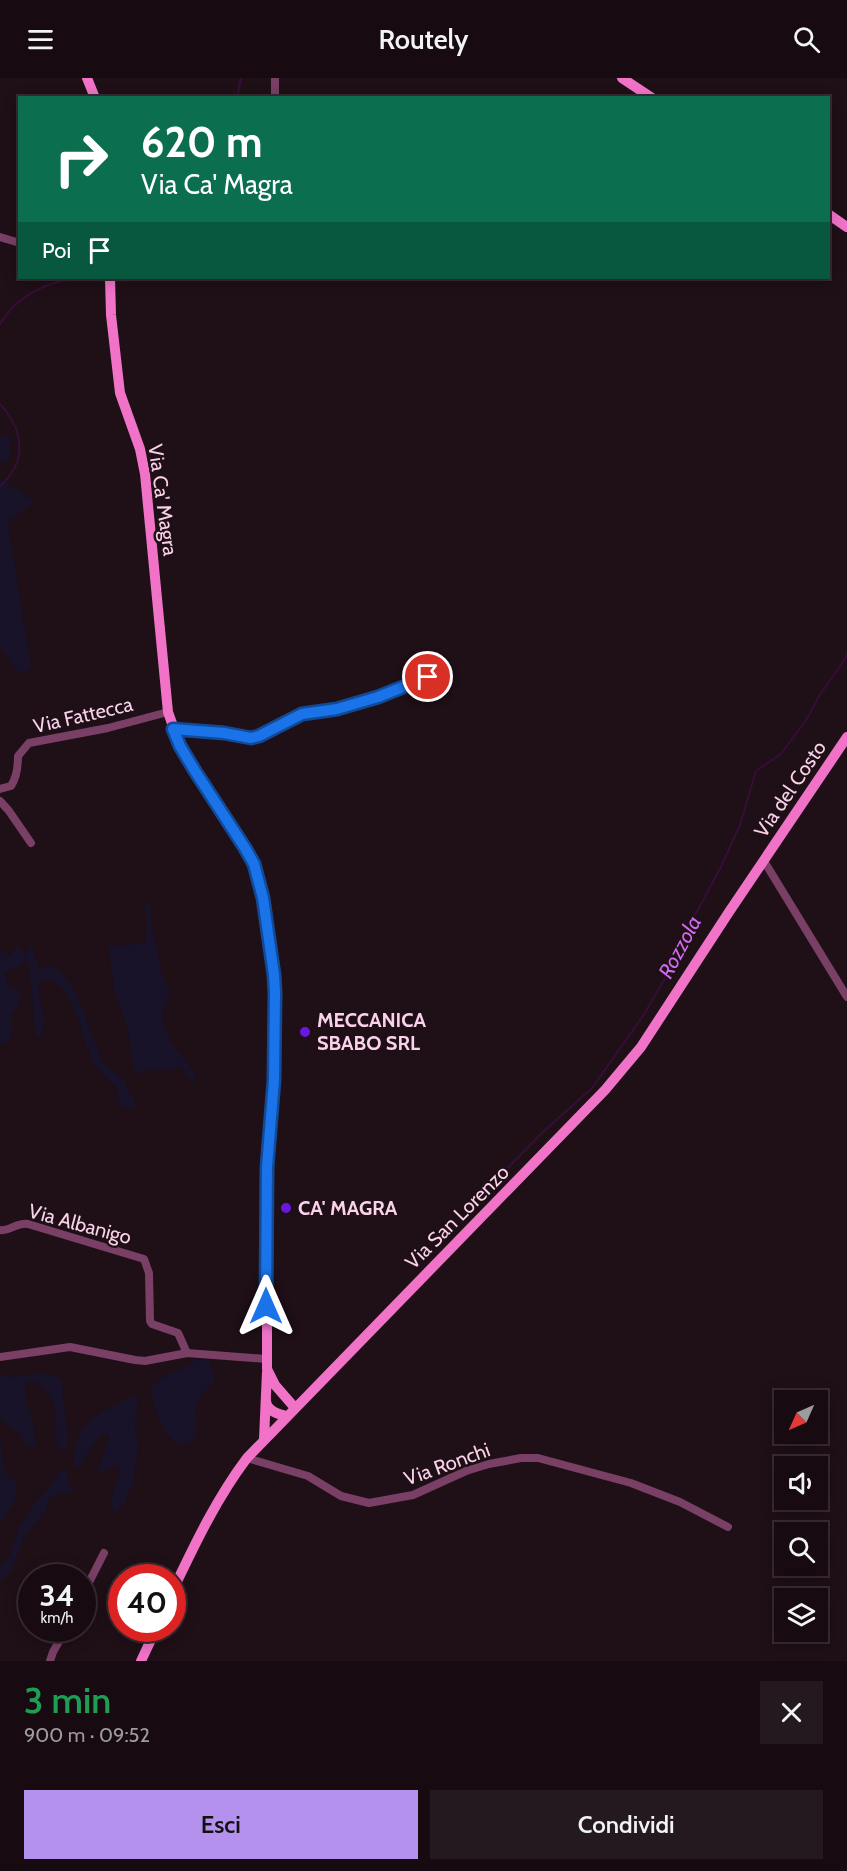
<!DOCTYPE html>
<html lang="it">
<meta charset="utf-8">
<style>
:root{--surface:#170b11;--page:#24191f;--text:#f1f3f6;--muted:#9e9b9f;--line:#362b31;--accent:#b391ec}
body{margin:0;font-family:Cabin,sans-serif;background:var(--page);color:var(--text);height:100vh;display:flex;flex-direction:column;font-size:22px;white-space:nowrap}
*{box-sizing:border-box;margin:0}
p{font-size:20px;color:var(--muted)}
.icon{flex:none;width:33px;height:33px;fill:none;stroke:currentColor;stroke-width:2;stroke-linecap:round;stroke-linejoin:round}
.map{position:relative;height:1583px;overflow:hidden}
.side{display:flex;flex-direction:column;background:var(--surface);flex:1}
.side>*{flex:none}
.hud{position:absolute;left:18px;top:18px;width:812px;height:183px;border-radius:0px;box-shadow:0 3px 15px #0003,0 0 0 2px var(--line);background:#0b6e4f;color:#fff;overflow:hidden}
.needle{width:39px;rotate:225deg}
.tools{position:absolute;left:774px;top:1312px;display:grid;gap:12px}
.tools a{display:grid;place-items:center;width:54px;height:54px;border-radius:0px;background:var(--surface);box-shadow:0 3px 15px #0003,0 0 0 2px var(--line);font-size:30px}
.speed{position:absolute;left:18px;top:1486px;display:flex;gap:12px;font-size:30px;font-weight:700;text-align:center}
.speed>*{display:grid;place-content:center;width:78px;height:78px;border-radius:50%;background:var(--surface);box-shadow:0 3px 15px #0003,0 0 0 2px var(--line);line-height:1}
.speed small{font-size:15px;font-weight:400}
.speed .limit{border:9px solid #d22;background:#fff;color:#111}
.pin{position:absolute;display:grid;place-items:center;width:51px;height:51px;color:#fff;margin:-26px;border:3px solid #fff;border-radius:50%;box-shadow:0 2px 6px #0007}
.me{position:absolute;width:66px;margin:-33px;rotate:0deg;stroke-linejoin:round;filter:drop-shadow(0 0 4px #0008)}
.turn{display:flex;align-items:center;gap:21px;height:126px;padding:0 24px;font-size:27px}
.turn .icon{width:78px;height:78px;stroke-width:2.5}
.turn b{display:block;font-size:42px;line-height:51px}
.then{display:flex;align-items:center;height:57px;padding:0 24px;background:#0003;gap:12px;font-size:22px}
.round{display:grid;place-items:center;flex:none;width:63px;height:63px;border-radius:0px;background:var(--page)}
.head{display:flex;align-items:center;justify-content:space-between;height:102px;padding:0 24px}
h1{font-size:36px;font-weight:600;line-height:45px;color:#1e9e55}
.button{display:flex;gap:12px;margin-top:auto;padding:12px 24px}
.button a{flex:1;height:69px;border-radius:0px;background:var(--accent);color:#111;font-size:24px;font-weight:600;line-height:69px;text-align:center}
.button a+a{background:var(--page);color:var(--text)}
header{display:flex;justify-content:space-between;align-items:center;height:78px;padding:0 24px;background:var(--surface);font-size:27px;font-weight:600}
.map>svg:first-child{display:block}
</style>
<header><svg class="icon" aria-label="menu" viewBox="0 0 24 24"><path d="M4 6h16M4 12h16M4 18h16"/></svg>Routely<svg class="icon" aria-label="search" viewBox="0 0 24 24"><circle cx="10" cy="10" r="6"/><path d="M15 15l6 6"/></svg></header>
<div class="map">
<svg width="847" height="1583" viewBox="0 0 847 1583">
<rect width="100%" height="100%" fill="#1f0f17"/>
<!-- green -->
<path fill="#181328" d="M0 358 11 359 9 383 0 384Z
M0 401 35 423 8 445 31 590 18 595 0 569Z
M144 826H149L153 854 162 896 169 913 162 939 163 946 171 965 194 994 196 1000 195 1006 179 987 171 992H151L138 997 133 988 128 952 114 911 108 869 146 865 147 840Z
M32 868 39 890 43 891 48 887C82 900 87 957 105 986 110 993 118 995 123 1001 128 1007 128 1016 134 1021L135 1028 132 1031C113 1027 122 1023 117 1012 112 1002 101 997 95 987 80 960 79 918 50 901L41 903C33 916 52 938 39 960L36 958 29 889 26 880 16 890 5 895 10 911 20 912C21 921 18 929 12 936 10 947 16 957 4 965H0V872L10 878 16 869H19L27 878 29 869Z
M209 1281 215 1304C208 1310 198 1318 196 1327 193 1342 202 1352 189 1365 184 1366 180 1367 175 1364 163 1355 152 1325 151 1310 157 1304 162 1299 170 1295 179 1290 189 1292 195 1282Z
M41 1295 57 1297 62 1304 68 1363 65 1375 56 1365C57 1340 59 1310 29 1303L25 1308C25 1326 38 1354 35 1369L27 1368 18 1354 0 1341V1297L15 1299Z
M133 1317 138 1320 135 1349 139 1365 132 1407 125 1425 115 1435C107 1420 116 1407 120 1393L116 1387 108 1389 101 1395 98 1392 110 1358 108 1356C93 1358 86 1381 77 1392L74 1388C74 1382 74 1375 75 1369 80 1342 111 1330 133 1317Z
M0 1360C4 1376 0 1388 10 1401L14 1400C23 1425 8 1427 0 1448Z
M62 1390 66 1392 69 1405 75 1414 59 1415 50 1420 46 1432 25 1457 15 1484 8 1497 0 1504V1490L11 1475 18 1449 28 1438 34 1425 45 1415Z"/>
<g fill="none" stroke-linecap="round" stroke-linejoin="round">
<!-- stream -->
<path stroke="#360e38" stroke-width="2" d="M237 20 241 0
M122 203 144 200
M0 246C20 212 67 193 105 203
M0 326C24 353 28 383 0 408
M471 1136 473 1125 544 1053 592 1010 643 938 671 890 681 863 720 791 740 747 756 693 781 676 807 641 819 618 845 581 847 575"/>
<!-- street -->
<path stroke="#793f65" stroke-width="8" d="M275 20V0
M0 159 20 165
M173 651 198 652 251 660 259 658 295 639 337 631 378 619 428 599
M0 711 11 708C17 699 18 689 18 678L29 665 108 650 168 634
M0 723 9 733 31 765
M764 783 847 919
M0 1152C9 1154 17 1144 28 1146L144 1181 149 1195 150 1243 152 1246 178 1255 187 1275
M0 1279 70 1269 135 1282 145 1283 187 1275 267 1281
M247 1380 308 1398 341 1418 369 1425 413 1417 466 1393 489 1386 521 1380H538L631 1405 680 1424 728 1449
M82 1518 104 1475
M50 1583 53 1574 66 1551"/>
<!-- secondary -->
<path stroke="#f073c7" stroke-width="10" d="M87 0 95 20
M622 0 652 20
M828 136 847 149
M110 200 111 237 120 315 140 371 145 396 168 634 180 668 254 786 263 820 274 897 275 915 274 1002 267 1089V1291L275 1307 295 1330
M266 1321C265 1332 277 1336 286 1338
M264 1361 267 1294
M172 1514C194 1468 216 1421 247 1380L605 1012 641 969 729 834 847 659
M141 1583 156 1551"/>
</g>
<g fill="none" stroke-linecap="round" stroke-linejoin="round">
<defs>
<path id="route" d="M266 1228 267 1089 274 1002 275 915 274 897 263 820 254 786 245 770 195 693 180 668 173 651 224 655 251 660 259 658 302 636 337 631 378 619 428 599"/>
</defs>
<!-- route casing -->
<use href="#route" stroke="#114b97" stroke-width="15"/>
<!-- route -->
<use href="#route" stroke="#1a73e8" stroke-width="10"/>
</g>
<!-- markers -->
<g fill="#6819df" stroke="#1f0f17" stroke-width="2">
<circle cx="305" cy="954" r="6"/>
<circle cx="286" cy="1130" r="6"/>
</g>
<g text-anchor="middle" stroke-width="5" stroke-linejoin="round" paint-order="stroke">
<!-- street labels -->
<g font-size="20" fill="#fad2e9" stroke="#1f0f17">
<text transform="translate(163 422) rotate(82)" y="7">Via Ca' Magra</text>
<text transform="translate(83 637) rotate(-13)" y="7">Via Fattecca</text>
<text transform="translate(790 711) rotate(-56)" y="7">Via del Costo</text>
<text transform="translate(457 1139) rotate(-45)" y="7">Via San Lorenzo</text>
<text transform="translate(80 1146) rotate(15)" y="7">Via Albanigo</text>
<text transform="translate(447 1386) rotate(-20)" y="7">Via Ronchi</text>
</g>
<!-- poi labels -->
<g font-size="20" font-weight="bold" fill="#fad2e9" stroke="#1f0f17" text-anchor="start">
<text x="317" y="949">MECCANICA<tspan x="317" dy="23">SBABO SRL</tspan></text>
<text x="298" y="1137">CA' MAGRA</text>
</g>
<!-- water labels -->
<g font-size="21" font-style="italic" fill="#cf6bef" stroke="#1f0f17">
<text transform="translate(680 869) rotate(-62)" y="7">Rozzola</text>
</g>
</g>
</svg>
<div class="tools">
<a><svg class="needle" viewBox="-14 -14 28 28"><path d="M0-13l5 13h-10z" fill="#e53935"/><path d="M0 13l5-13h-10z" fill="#9e9b9f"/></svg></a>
<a><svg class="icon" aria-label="sound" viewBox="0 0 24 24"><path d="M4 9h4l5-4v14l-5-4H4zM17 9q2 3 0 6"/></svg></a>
<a><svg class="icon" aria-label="search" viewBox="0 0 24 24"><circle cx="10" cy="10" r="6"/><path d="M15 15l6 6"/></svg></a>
<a><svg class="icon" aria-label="layers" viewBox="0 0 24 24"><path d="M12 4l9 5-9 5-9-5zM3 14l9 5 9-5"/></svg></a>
</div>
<div class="speed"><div>34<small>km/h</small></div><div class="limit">40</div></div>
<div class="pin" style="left:428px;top:599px;background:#d93025"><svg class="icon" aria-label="arrive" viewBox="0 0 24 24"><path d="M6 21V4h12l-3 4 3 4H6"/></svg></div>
<svg class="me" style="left:266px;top:1228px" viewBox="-20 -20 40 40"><path d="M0-17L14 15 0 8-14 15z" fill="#1a73e8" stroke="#fff" stroke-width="4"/></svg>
<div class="hud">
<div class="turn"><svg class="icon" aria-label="right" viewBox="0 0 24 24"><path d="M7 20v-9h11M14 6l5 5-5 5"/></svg><div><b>620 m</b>Via Ca' Magra</div></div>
<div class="then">Poi<svg class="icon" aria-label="arrive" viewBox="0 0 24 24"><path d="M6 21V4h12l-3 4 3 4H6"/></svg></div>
</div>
</div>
<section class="side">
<div class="head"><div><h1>3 min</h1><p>900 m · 09:52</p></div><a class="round"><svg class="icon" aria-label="close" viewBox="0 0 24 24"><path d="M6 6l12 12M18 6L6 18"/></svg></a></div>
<div class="button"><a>Esci</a><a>Condividi</a></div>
</section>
